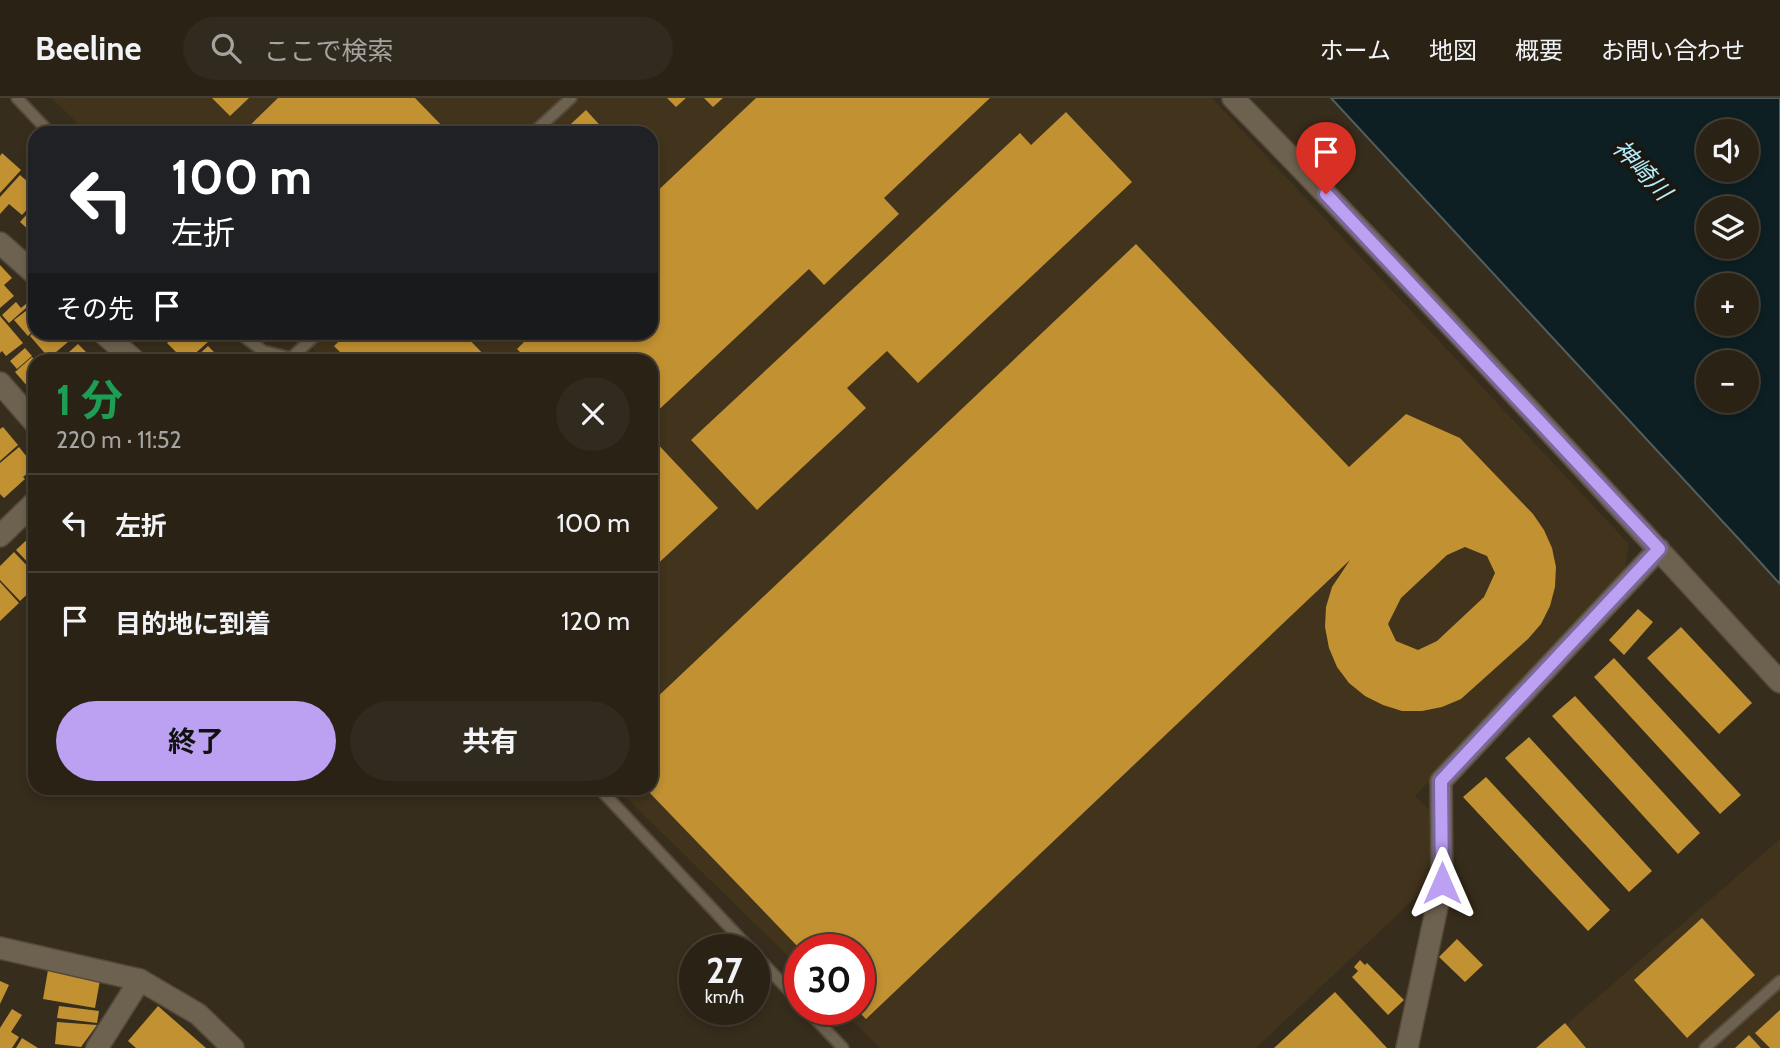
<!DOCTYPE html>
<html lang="ja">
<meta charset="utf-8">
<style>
:root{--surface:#292215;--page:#312a1e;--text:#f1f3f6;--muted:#a5a4a0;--line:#453f34;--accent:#bca0f2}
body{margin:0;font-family:Cabin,"Noto Sans JP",sans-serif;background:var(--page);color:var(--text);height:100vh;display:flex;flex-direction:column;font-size:26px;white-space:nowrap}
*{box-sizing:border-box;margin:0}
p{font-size:23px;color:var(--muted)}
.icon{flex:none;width:38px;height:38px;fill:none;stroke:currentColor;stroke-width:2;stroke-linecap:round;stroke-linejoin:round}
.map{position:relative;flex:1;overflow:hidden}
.details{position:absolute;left:28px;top:256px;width:630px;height:441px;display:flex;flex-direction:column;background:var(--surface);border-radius:21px;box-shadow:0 4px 10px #0003,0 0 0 2px var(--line)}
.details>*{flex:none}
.top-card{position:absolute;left:28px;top:28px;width:630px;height:214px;border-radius:21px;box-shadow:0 4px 10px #0003,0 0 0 2px var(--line);background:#202124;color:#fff;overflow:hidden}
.buttons{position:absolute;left:1696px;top:21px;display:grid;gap:14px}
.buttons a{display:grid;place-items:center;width:63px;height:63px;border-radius:50%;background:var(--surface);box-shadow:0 4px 10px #0003,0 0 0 2px var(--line);font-size:35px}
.speed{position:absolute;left:679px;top:836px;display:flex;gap:14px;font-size:35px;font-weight:700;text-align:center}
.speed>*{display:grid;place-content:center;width:91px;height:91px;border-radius:50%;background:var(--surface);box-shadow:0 4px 10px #0003,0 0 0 2px var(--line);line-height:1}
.speed small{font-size:18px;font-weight:400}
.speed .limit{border:10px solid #d22;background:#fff;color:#111}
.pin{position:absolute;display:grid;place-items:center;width:60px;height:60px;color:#fff;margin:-72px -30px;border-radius:50% 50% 50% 0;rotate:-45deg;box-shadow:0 0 7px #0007}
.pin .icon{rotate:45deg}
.me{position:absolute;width:77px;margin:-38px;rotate:0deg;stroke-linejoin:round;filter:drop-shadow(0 0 5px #0008)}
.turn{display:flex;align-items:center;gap:24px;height:147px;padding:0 28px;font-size:32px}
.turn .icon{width:91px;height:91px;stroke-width:2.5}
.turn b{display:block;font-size:49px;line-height:60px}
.then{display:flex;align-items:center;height:66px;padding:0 28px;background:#0003;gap:14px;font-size:26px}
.round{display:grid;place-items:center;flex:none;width:74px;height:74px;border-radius:37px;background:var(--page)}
.summary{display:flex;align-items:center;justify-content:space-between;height:119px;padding:0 28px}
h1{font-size:42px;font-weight:700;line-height:52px;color:#1e9e55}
.button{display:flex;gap:14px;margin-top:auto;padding:14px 28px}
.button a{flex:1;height:80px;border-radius:42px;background:var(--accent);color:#111;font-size:28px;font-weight:700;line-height:80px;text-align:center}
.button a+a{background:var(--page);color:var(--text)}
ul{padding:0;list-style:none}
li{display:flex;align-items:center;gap:21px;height:98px;padding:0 28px;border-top:2px solid var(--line)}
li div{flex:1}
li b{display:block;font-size:26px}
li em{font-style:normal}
header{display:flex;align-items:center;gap:42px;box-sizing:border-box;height:98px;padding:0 35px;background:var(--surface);border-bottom:2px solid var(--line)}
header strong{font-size:33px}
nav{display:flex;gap:38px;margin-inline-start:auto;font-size:24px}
.search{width:490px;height:63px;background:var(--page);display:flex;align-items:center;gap:18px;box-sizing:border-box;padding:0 24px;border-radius:38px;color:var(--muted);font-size:26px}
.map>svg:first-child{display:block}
</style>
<header>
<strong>Beeline</strong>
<div class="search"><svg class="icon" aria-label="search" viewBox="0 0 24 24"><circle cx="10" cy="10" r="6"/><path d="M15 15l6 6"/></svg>ここで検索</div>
<nav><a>ホーム</a><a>地図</a><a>概要</a><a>お問い合わせ</a></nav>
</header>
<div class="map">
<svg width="1780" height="950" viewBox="0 0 1780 950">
<rect width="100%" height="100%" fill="#372d1c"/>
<!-- built -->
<path fill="#41331c" d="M51 0H1212L1629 446 1625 471 1494 617 1415 698 1436 718 1429 787 1256 950H880L842 912H859V852H800V870L616 690H651V262H322L317 255 296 235 651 234V35H88Z
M1780 741V950H1539Z"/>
<!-- water -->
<path fill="#0d1f23" stroke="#535e5d" stroke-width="2" fill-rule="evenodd" d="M1331 0H1780V486L1749 452ZM1708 33H1746V72H1708ZM1708 110H1746V149H1708ZM1708 187H1746V226H1708ZM1708 264H1746V303H1708Z"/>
<!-- building -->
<path fill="#c19132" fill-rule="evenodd" d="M212 0H249L230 18Z
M278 0H415L449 35H242Z
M667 0H686L676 9Z
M704 0H723L713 9Z
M756 0H990L884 100 899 116 824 187 809 171 651 319V262H528L517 251 528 240 522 234H651V99Z
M586 12 607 35H561Z
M1066 14 1132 84 918 285 887 253 847 290 866 310 757 412 691 342 1020 35 1031 47Z
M2 55 21 72 0 95V58Z
M20 77 35 90 29 100 34 104 22 117 9 106 0 116V99Z
M35 107V146L27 139 31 134 20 124Z
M1136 146 1349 369 1406 316 1460 340 1533 416 1544 432 1552 450 1556 469 1555 489 1550 508 1541 526 1528 541 1461 601 1442 609 1422 613H1402L1383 607 1365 598 1349 585 1337 569 1329 550 1325 529 1326 509 1332 489 1350 462 866 921 857 912H859V852H801L645 690H651V605ZM1465 449 1487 458 1495 475 1484 499 1437 543 1418 552 1396 543 1388 526 1401 500 1447 457Z
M0 167 12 180 4 187 14 198 0 210Z
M32 201 34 203 9 225 2 217 16 204 21 210Z
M35 206V231L28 238 14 222Z
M0 218 23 245 6 258 2 253 0 255Z
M34 234H60L68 244 49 260 30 238Z
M178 234 182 238 186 234H200L209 243 188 262H184L167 245Z
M349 234H462L489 262H348L334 248Z
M78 246 94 262H60Z
M208 248 217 257 211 262H193Z
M25 250 32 258 17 271 10 263Z
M32 259 35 262V297L15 274Z
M3 329 18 347 0 363V331Z
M651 339 718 410 651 472Z
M19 349 35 369 23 379 25 381 4 400 0 396V365Z
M35 434V472L16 452Z
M14 454 35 476V489L20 503 0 482V468Z
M0 484 19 505 0 523Z
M1638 511 1653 524 1624 557 1609 542Z
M1681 529 1752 605 1719 636 1647 560Z
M1614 560 1741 697 1720 716 1594 579Z
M1575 598 1700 735 1678 756 1552 618Z
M1529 639 1652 773 1629 794 1505 660Z
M1486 679 1610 812 1588 833 1463 699Z
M1702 820 1755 877 1687 940 1634 882Z
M1457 841 1483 867 1465 884 1439 859Z
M1360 862 1365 867 1367 865 1404 902 1388 917 1352 879 1358 873 1354 869Z
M48 872 100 882 95 910 43 901Z
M0 883 9 887 0 906Z
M1335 894 1387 950H1274Z
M59 908 99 913 97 925 57 920Z
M158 908 206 950H136L128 943Z
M12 911 22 917 11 934 19 939 12 950H0V930Z
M1780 912V950H1770L1755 935Z
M57 924 97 927 81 949 55 946Z
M1565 925 1586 950H1536Z
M1749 937 1761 950H1735Z
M22 940 38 950H16Z"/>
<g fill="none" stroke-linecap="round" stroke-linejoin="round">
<defs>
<path id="lane" d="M17 0 50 35
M533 35 571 0
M238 234 263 253 291 260 293 262
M291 260 319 234
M599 690 751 852
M754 856 800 904
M807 912 843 950
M1705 950 1780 883"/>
<path id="street" d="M1233 0C1420 191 1600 388 1780 584
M0 145 35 176
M102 234 134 262
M0 285 35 325
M0 438 35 404
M0 850 140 882 198 916 233 950
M97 950 140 882
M1407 950 1442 785 1441 683 1659 451"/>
</defs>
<!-- lane casing -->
<use href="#lane" stroke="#534a3b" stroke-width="14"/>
<!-- street casing -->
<use href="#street" stroke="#534a3b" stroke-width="24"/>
<!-- lane -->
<use href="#lane" stroke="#6d624f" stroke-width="10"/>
<!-- street -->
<use href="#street" stroke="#6d624f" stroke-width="21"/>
</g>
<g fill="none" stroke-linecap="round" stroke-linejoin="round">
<defs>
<path id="route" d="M1326 96 1659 451 1441 683 1442 785"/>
</defs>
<!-- route casing -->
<use href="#route" stroke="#7a689d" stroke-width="18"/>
<!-- route -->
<use href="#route" stroke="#bca0f2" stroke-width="12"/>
</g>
<g text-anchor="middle" stroke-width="7" stroke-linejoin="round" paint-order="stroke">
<!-- water labels -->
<g font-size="24" font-style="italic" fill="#b3ecfa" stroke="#1b160f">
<text transform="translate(1642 72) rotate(47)" y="8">神崎川</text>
</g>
</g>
</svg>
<div class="buttons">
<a><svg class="icon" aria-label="sound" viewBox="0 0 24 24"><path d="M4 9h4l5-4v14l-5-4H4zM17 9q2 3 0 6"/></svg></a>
<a><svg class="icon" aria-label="layers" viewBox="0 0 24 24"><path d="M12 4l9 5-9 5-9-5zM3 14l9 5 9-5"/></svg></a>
<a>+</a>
<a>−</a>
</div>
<div class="speed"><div>27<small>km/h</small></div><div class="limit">30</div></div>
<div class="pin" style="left:1326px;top:96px;background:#d93025"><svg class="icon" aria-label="arrive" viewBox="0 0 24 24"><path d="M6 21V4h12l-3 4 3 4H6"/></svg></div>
<svg class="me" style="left:1442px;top:785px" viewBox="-20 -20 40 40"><path d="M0-17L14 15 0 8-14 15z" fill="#bca0f2" stroke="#fff" stroke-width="4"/></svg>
<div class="top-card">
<div class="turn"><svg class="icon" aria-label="left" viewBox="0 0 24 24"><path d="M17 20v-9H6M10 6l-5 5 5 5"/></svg><div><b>100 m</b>左折</div></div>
<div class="then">その先<svg class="icon" aria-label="arrive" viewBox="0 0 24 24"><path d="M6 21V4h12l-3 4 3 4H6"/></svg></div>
</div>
<section class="details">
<div class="summary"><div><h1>1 分</h1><p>220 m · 11:52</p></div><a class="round"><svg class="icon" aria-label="close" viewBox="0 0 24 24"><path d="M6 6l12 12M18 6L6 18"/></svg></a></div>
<ul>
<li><svg class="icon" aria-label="left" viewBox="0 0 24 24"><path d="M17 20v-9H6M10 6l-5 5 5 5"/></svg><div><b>左折</b></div><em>100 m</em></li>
<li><svg class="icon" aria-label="arrive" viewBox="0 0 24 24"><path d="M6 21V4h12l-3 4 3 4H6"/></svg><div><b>目的地に到着</b></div><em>120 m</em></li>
</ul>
<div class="button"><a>終了</a><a>共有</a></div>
</section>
</div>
